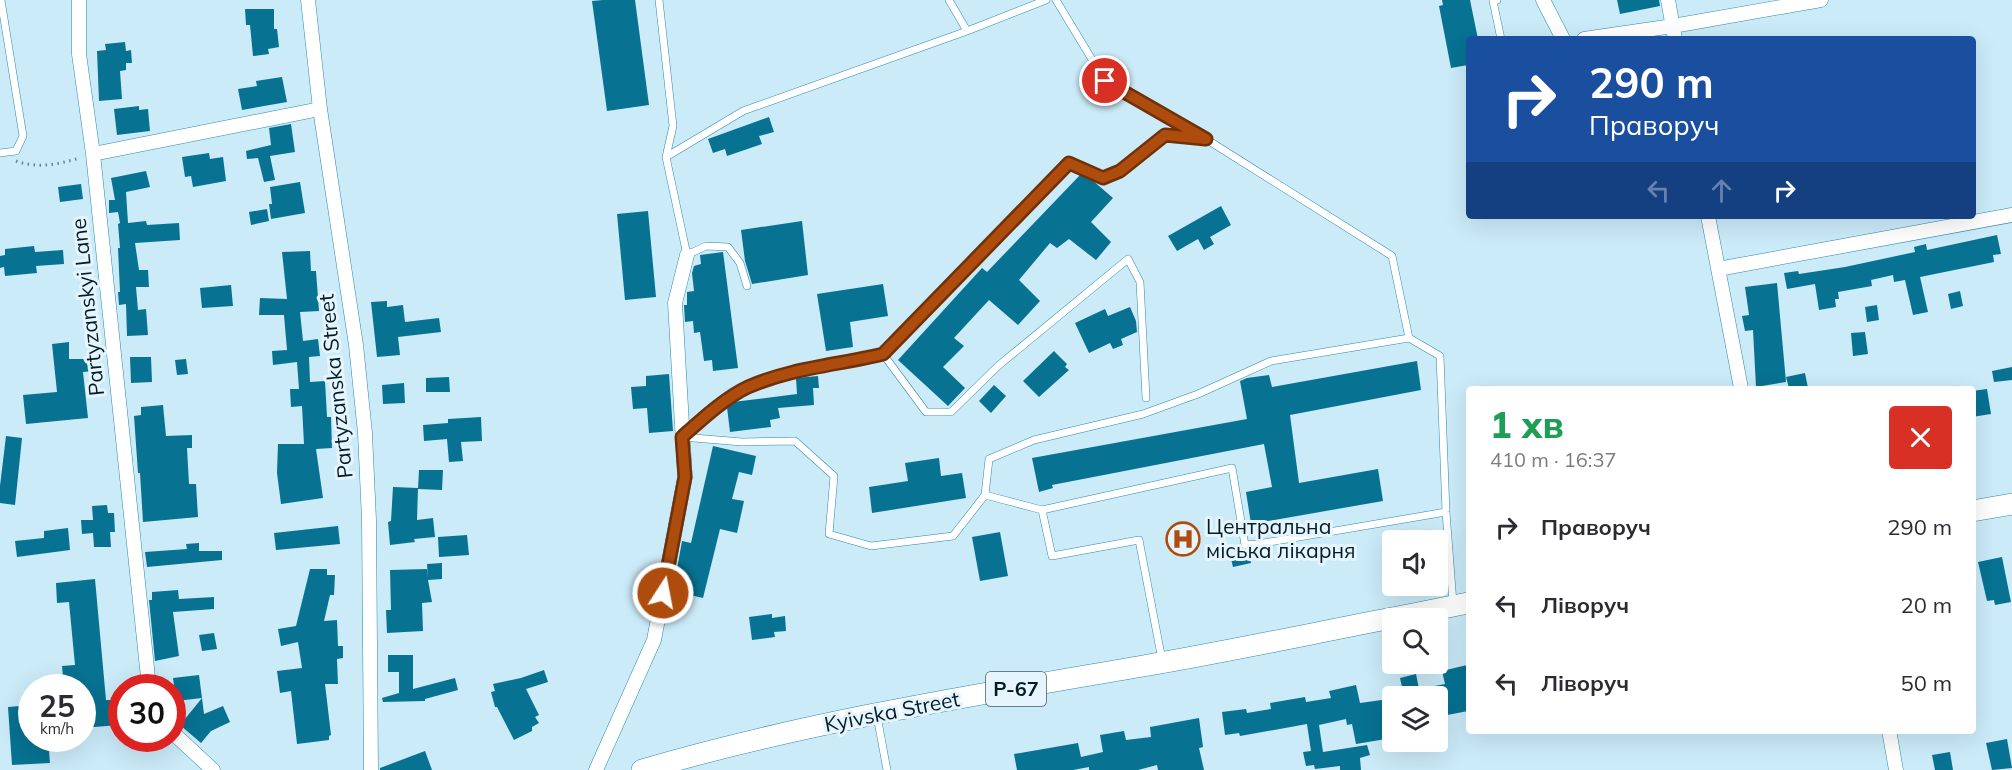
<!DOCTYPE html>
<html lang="uk">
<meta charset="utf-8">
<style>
:root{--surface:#fff;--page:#f2f2f3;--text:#2b2b33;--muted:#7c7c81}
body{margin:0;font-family:Mulish,sans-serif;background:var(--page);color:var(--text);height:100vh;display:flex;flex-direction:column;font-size:22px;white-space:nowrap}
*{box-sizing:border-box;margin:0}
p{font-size:20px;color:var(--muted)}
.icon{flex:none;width:33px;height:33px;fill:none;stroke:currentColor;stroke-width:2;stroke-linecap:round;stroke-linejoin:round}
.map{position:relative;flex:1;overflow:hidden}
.details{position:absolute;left:1466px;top:386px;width:510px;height:348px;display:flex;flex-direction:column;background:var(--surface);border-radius:6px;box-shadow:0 6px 24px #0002}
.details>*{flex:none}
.banner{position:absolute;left:1466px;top:36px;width:510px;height:183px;border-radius:6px;box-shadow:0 6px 24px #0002;background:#1a4fa0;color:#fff;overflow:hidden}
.buttons{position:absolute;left:1382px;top:530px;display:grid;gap:12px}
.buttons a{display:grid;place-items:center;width:66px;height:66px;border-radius:6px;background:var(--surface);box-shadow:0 6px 24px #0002;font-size:30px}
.speed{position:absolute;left:18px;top:674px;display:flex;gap:12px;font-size:30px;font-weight:700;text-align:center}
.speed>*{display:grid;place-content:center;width:78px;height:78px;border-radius:50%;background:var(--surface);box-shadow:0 6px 24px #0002;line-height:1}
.speed small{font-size:15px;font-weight:400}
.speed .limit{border:9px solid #d22;background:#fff;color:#111}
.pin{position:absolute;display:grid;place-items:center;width:51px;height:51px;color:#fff;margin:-26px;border:3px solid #fff;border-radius:50%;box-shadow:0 2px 6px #0007}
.me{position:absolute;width:66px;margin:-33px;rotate:11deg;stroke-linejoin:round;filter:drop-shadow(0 0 4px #0008)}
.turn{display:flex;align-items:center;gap:21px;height:126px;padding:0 24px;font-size:27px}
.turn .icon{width:78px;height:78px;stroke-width:2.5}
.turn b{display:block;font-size:42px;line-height:51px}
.lanes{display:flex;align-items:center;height:57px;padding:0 24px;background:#0003;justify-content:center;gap:30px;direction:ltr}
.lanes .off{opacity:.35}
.round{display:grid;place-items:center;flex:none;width:63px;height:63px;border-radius:6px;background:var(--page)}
.summary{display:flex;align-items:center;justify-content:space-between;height:102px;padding:0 24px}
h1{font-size:36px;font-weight:800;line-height:45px;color:#1e9e55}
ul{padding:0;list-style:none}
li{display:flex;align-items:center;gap:18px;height:78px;padding:0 24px}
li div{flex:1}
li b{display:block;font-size:22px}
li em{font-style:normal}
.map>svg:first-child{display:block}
</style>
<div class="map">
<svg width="2012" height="770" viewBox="0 0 2012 770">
<rect width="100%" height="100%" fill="#cbebf9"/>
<!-- building -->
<path fill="#077292" d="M603 0H635L649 105 607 111 592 1Z
M1442 0H1470L1478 39H1468V65L1451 68 1439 6 1443 5Z
M1617 0H1659L1660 6 1620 14Z
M245 9H274V29H277L279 47 268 49 269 54 253 56 250 25H246Z
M125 42 126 51 131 50 132 63H126V70L120 71 122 99 99 101 97 51 106 50 105 44Z
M282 77 287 102 242 110 238 89 257 86 256 81Z
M139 106V110L148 109 150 131 117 135 114 109Z
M769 117 774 132 759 136 762 144 727 156 725 149 713 153 708 139Z
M291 124 295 152 270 156 275 180 264 182 258 158 247 159 246 151 271 145 269 128Z
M209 153 210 159 223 157 226 181 193 187 191 176 185 177 182 157Z
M146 171 150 187 126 192 128 223 146 221 147 225 179 223 180 240 135 243 139 270H148L149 287H136L138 310 146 309 148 335 127 336 126 304 119 305 118 292H120L118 248H120L118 224 120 223 118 212 109 213V200H115L111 178Z
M1081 174 1091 179 1113 198 1091 222 1111 242 1096 260 1069 239 1057 248 1050 243 1019 280 1040 301 1018 325 989 300 954 338 964 346 943 367 965 388 948 406 898 360 982 268 987 272Z
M300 182 305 213 271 219 269 204H272L270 187Z
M81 184 83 199 60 202 58 187Z
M1221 206 1231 225 1210 237 1214 244 1204 250 1198 239 1177 251 1168 236Z
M267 209 269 221 251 225 249 212Z
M648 211 656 297 625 300 617 214Z
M802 221 808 275 752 284 745 261 741 230Z
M1997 235 2001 254 1993 255 1994 262 1920 277 1928 312 1913 315 1905 280 1894 282 1893 275 1871 280 1872 286 1838 292 1839 299H1835L1836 307 1819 310 1815 284 1787 289 1784 273 1798 271 1799 274 1845 267 1915 252 1914 247 1926 244 1927 250Z
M34 246 35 252 63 250 64 264 36 266 37 273 5 276 4 267 0 268V256L5 255V249Z
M310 251 311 271H316L319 311 300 312 303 341 318 339 320 356 309 357 310 382 325 381 327 417H331L332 448 316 449 323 498 281 504 277 473 278 444H304L302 406 291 407 290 389H299L297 362 273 365 272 351 287 350 284 315H259L260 298 287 299 282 252Z
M723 252 738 368 713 371 712 360 704 361 700 332 694 333 693 321 685 322 684 305H687V292L694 291 692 273 694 266 701 264 700 255Z
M1777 283 1786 382 1756 387 1753 330 1745 331 1742 316 1749 315 1745 287Z
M883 284 888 316 850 322 853 347 826 351 817 294Z
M231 285 233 306 202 308 200 288Z
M1960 291 1963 306 1951 309 1948 294Z
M387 301V307L403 305 405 322 439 318 441 332 398 337 400 355 377 357 371 302Z
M1877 305 1879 320 1867 322 1865 307Z
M1130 307 1136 321 1137 332 1121 339 1123 345 1113 349 1110 343 1089 353 1075 323 1105 309 1108 316Z
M1865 332 1868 354 1853 356 1851 333Z
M69 342V359H94L95 371 83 372 88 418 26 424 23 395 57 392 52 344Z
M1054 351 1067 364 1065 367 1069 370 1039 397 1023 381Z
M130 357H151L152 382 131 383Z
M186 359 188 374 177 375 175 360Z
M1417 361 1421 390 1290 415 1299 483 1378 469 1383 501 1251 524 1246 492 1272 487 1264 444 1052 485 1053 488 1039 492 1032 458 1247 419 1240 381 1247 378 1269 375 1272 387Z
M2012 367V380L1994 382 1992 371Z
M1805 373 1808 388H1789L1786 377Z
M669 374 673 431 649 433 647 408 633 409 631 387 646 386V376Z
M818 376 819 388H813L814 405 778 408 780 418 770 420 771 427 730 432 727 407 733 402 797 394 796 378Z
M449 377 450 392H426V378Z
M404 383 405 403 383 404 382 385Z
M994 385 1006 396 991 413 979 401Z
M1987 389 1991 414 1972 417V391Z
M163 405 166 436 192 435V448H187L189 484H196L198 517 143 522 140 473H138L134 416 141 415V407Z
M481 417 482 441 461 442 463 461 449 462 447 439 424 441 423 425 448 423V419Z
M6 436 22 438 15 505 0 503V486Z
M713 446 756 456 752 475 739 472 732 499 744 501 737 533 720 529 703 598 673 591 682 541 691 543Z
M939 458 941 476 962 473 966 498 872 513 869 487 908 481 905 463Z
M419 470H443L442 490 418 489Z
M393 487 418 488 417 520 433 518 435 537 414 539 415 542 390 545 388 522 391 521Z
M107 505 108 513H114L115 532H110L111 547H94L93 533 82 534 81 520H93L92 506Z
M338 526 340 544 276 550 274 533Z
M68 528 70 550 17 557 15 541 44 538V531Z
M1000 532 1008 576 980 581 972 537Z
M467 535 469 555 439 557 438 537Z
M199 543V551H222V560L147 567 145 552 187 549 186 544Z
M1248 551 1251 563 1233 567 1230 555Z
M2002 557 2011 602 1995 605 1994 600 1987 601 1978 562Z
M442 563V579L428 580 432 602 422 603 423 631 387 633 386 610H391L390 570 427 569 428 578 427 564Z
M310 569H327V575H335L334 595H330L324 621 337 620 338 646H343V658L337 659 338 684H325L331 735 329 736V740L297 744 291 691 280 693 277 671 302 668 298 642 281 646 278 629 296 626Z
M95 579 106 700H117L119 725 82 728V686L64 687 62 666 75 665 69 602 57 603 56 583Z
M178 590 179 599 214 597V609L173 612 179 656 155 661 149 600H152V592Z
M772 614V618L785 616 786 631 774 632 775 637 752 640 749 617Z
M214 633 217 649 202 651 199 635Z
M388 655H413V689L455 678 458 690 425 699V701L383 702 382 698 399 693V672H388Z
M1467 665 1468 673V711L1437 717V696H1404L1400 678 1416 674 1419 689 1445 684 1442 671Z
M544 670 548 682 526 689 539 715 535 717 539 723 532 727V731L514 740 497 707H495L491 692 495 691 493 684 521 678Z
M199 675 202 698 176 701 173 678Z
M1356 685 1360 703 1389 699 1392 715V738L1356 744 1352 724 1347 725 1346 719 1319 725 1323 752 1367 745 1370 755 1360 758 1361 770H1340V766L1315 769 1314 765 1306 766 1303 752 1311 751 1307 724 1240 736 1239 733 1225 735 1222 712 1246 709 1247 713 1271 709 1270 703 1305 697 1306 702 1331 698 1329 691Z
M202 698 204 714 223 706 230 722 211 731 201 743 180 725Z
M32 705V738H48L50 763 12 765 8 707Z
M1199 718 1203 747 1199 748 1204 770H1158L1157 765 1138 770H1089V767L1073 770H1017L1014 754 1078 743 1081 757 1103 752 1100 735 1124 731 1126 740 1151 737 1150 727Z
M2007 739 2012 768 1992 770 1986 743Z
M425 751 432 770H380V768Z
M1950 752 1953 770H1935L1932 755Z"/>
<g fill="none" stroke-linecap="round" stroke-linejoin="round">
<defs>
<path id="service" d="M659 0 673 126 666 157
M949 0 967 31
M1056 0 1105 81 1204 138
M1497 0 1493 1 1501 39
M0 153 16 151 23 136 1 0
M747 286 740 263 728 247 706 246 687 255 666 157 743 111 967 31 1046 0
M883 354 926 412H951L998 366 1128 259 1140 282 1146 398
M682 437 742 442 795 441 834 476 829 534 871 546 953 536 985 495 989 459 1034 440 1143 414 1198 394 1271 361 1409 338 1440 356 1446 512 1453 603
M683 437C702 420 725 397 749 387 791 368 838 365 883 354L1069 163 1103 178 1120 171 1165 135 1206 139 1392 256 1409 338
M985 495 1042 510 1232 468 1245 545 1258 544 1446 512
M1042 510 1052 556 1139 540 1162 660
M877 716 887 770"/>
<path id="minor" d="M79 0V54L93 154
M308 0 320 109 356 345 365 433 369 520 371 770
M1543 0 1563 39
M1668 0 1675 39
M1584 39 1673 26 1821 0
M1708 216 1741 388
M1718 269 2012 215
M149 687 93 154 320 109
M1889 730 1896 770
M172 732 213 770
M596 770 654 640 685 477 675 303 687 255"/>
<path id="primary" d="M1972 511 2012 504
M1393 618 1468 603
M642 770C805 722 975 695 1143 666 1226 652 1309 634 1392 618"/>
</defs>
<!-- service casing -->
<use href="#service" stroke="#2e89aa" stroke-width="8"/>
<!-- minor casing -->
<use href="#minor" stroke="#2e89aa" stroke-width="15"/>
<!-- primary casing -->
<use href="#primary" stroke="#2e89aa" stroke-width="22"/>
<!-- path -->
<path stroke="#688692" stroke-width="3" stroke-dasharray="1.5 4.5" stroke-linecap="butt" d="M16 161C38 169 59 164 80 158"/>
<!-- service -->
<use href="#service" stroke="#fff" stroke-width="7"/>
<!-- minor -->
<use href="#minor" stroke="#fff" stroke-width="14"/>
<!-- primary -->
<use href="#primary" stroke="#fff" stroke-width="21"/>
</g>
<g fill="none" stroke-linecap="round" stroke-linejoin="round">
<defs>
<path id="route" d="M663 593 685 477 682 437C700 421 726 397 748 387 791 368 838 365 883 354L1069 163 1103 178 1120 171 1165 135 1206 139 1105 81"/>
</defs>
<!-- route casing -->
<use href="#route" stroke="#713108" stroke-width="15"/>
<!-- route -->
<use href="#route" stroke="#ae4c0d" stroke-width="10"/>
</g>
<!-- icons -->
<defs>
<symbol id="hospital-ring" viewBox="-11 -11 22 22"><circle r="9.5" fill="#e6f5fd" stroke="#ae4c0d" stroke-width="1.5"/><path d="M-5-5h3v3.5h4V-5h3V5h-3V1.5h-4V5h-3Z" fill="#ae4c0d"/></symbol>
</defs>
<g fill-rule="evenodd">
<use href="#hospital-ring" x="1164" y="520" width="38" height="38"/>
</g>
<g text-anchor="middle" stroke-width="6" stroke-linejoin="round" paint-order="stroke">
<!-- shield labels -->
<rect fill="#e6f5fd" stroke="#465e67" stroke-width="1.5" x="986" y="672" width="60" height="34" rx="4.5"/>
<g font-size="20" font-weight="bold" fill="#021d27">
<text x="1016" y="696">Р-67</text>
</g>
<!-- street labels -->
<g font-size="21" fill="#021d27" stroke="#e6f5fd">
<text transform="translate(88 307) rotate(-96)" y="7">Partyzanskyi Lane</text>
<text transform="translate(336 386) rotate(-96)" y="7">Partyzanska Street</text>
<text transform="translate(892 712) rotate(-11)" y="7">Kyivska Street</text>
</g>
<!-- poi labels -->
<g font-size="21" fill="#021d27" stroke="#e6f5fd" text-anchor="start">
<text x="1206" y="534">Центральна<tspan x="1206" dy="24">міська лікарня</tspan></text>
</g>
</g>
</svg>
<div class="buttons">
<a><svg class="icon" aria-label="sound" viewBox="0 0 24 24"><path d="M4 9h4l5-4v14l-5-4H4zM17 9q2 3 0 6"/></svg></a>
<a><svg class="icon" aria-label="search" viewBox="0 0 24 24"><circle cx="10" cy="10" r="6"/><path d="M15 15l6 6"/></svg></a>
<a><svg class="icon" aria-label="layers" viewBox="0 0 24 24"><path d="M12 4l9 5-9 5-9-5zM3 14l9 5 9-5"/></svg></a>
</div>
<div class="speed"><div>25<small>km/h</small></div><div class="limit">30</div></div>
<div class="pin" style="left:1105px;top:81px;background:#d93025"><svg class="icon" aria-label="arrive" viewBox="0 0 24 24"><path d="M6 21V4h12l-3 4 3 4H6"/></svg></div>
<svg class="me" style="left:663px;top:593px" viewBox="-20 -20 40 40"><circle r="17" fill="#ae4c0d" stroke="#fff" stroke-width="3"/><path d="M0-11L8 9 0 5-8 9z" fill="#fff"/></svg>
<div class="banner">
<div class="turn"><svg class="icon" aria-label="right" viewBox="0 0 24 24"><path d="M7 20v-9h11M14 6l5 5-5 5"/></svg><div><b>290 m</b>Праворуч</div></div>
<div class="lanes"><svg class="icon off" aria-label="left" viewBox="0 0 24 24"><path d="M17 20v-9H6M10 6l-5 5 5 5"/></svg><svg class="icon off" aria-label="ahead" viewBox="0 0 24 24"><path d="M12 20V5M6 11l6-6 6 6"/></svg><svg class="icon" aria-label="right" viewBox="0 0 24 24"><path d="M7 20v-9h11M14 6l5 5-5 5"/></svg></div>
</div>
<section class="details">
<div class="summary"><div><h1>1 хв</h1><p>410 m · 16:37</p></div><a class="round" style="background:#d93025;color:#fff"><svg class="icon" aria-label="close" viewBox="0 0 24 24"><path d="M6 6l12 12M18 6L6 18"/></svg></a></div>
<ul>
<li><svg class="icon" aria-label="right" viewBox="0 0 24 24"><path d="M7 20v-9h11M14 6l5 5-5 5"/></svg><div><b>Праворуч</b></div><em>290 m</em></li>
<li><svg class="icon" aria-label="left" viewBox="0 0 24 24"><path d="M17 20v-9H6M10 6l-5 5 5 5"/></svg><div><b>Ліворуч</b></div><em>20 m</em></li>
<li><svg class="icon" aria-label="left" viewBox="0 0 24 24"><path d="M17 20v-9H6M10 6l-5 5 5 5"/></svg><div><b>Ліворуч</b></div><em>50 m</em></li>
</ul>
</section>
</div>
